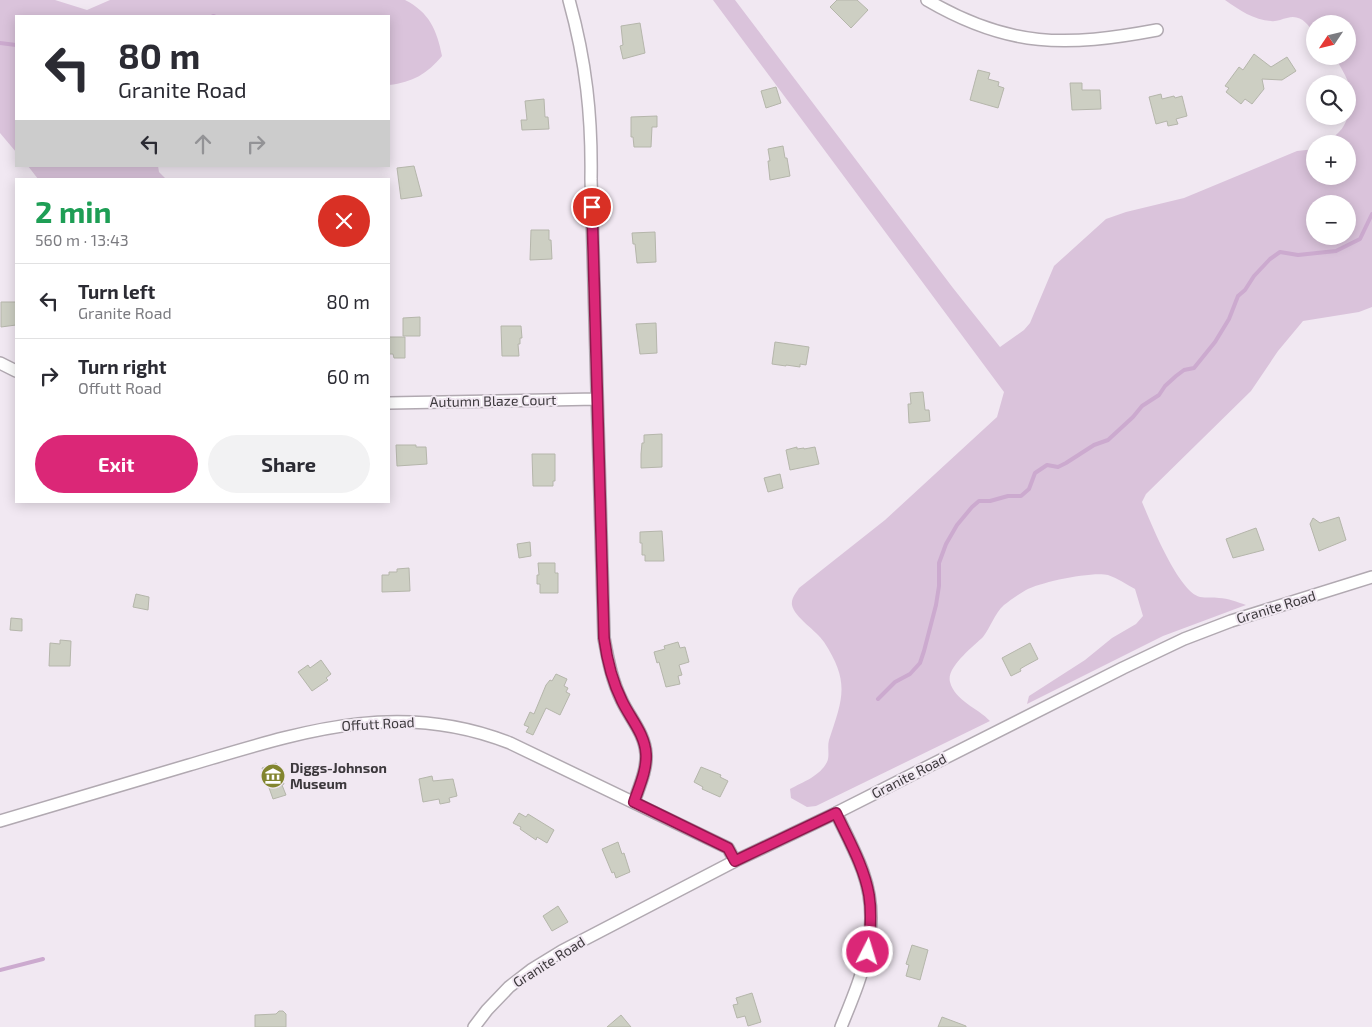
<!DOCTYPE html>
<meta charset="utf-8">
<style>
:root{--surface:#fff;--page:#f2f2f3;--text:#2b2b33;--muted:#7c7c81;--line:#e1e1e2;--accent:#db2777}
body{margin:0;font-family:"Exo 2",sans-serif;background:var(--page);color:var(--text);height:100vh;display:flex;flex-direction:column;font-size:19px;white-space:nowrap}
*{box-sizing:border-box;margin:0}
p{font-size:16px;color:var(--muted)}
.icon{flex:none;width:28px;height:28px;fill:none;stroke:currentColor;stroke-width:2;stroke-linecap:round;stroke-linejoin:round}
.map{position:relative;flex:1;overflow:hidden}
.drawer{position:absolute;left:15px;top:178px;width:375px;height:325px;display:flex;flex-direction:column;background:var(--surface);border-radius:0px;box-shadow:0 2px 12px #0003}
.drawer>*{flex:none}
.banner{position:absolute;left:15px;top:15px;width:375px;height:152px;border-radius:0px;box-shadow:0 2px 12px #0003;background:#fff;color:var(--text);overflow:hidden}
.needle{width:32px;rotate:235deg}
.tools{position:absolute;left:1306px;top:15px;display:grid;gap:10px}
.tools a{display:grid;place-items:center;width:50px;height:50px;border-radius:50%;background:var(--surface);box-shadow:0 2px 12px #0003;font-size:25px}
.pin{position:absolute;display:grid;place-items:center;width:42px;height:42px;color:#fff;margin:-21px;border:2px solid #fff;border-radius:50%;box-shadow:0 1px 5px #0007}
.me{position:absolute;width:55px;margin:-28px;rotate:5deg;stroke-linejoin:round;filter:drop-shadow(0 0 4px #0008)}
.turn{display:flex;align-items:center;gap:18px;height:105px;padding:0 20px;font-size:22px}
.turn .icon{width:65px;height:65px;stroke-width:2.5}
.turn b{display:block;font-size:35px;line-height:42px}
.lanes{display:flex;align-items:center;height:48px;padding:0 20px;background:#0003;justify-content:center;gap:25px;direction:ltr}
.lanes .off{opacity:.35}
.round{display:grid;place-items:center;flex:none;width:52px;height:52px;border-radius:26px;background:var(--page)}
.summary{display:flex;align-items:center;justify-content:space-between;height:85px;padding:0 20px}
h1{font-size:30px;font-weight:700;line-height:38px;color:#1e9e55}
.primary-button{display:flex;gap:10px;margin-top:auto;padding:10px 20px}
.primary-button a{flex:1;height:58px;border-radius:30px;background:var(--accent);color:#fff;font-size:20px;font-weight:700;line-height:58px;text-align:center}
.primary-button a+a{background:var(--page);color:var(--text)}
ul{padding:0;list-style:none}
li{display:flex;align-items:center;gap:15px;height:75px;padding:0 20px;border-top:1px solid var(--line)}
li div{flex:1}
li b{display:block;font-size:19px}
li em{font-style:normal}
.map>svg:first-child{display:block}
</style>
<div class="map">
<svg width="1372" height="1027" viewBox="0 0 1372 1027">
<rect width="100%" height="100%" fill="#f1e8f2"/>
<!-- green -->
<path fill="#dac3db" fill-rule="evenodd" d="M0 0H55L87 10 110 0H405C429 12 437 30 442 56 427 74 413 82 389 85V16H16V152L0 133Z
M713 0H735L953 288 1000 347 1024 330 1030 323 1054 266 1106 219 1126 212 1184 198 1297 151 1315 149V176H1348V144H1323C1341 133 1346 127 1350 107 1350 104 1352 99 1351 96 1351 82 1341 68 1334 56H1348V24H1315V34C1307 24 1301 14 1287 18 1282 19 1276 22 1271 21 1254 20 1239 10 1225 0H1372V307L1359 312 1303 321 1278 351 1251 391 1146 494 1142 502C1151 523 1178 591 1200 597 1206 598 1213 597 1219 598 1228 598 1237 602 1246 605L1163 636 1027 704 1029 696 1085 660 1112 638 1136 624 1143 616 1135 589C1126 584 1117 578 1108 575 1093 571 1040 582 1026 590 1019 594 1010 600 1004 605 994 614 991 627 983 637 974 646 946 667 950 682 955 701 978 708 990 721L816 806 807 807 791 798 790 789C803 782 820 776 827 762 830 756 827 747 829 740 843 698 850 682 824 642 817 631 794 617 792 605 791 598 796 593 799 588L885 520 997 417 1004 392ZM1315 204H1348V236H1315Z
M28 166H158L159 172 166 179H38Z"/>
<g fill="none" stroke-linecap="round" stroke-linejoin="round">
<!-- stream -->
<path stroke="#ccaacf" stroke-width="4" d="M213 16H214
M0 43 16 45
M878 699 895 682 910 674 920 663 924 651 936 605 939 586V563L946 544 957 525 972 507 979 501H990L1008 496H1021L1029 489 1035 473 1047 465 1058 467 1066 463 1094 445 1108 440 1133 417 1142 406 1159 395 1165 386 1176 376 1184 370 1194 368 1215 342 1229 319 1238 296 1245 290 1254 276 1270 259 1280 252 1298 255 1336 251 1360 239 1372 214
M0 970 43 959"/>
</g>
<!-- building -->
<path fill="#cdcfc3" stroke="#b5b6ab" d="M837 0H857L868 10 851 28 830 7Z
M640 23 645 53 623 59 620 46 623 45 621 26Z
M1254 54 1271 67 1287 57 1296 71 1282 80 1262 79 1264 89 1252 104 1245 99 1241 104 1226 92 1229 88 1225 86 1239 67 1243 70Z
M978 70 990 73 988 79 999 82 998 86 1004 88 998 108 970 100Z
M1070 83H1082V90H1100L1101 109 1072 110Z
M776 87 781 103 766 108 761 91Z
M1161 94 1162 99 1174 96 1175 98 1182 96 1187 116 1176 119 1178 124 1168 126 1167 121 1156 124 1149 97Z
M544 99 545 117H548L549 129 522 130 521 120H527L525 101Z
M657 116V127H652L651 147H634L633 137H631V117Z
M783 146 785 158H787L790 176 770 180 768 161H770L768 149Z
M414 166 422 196 401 199 397 168Z
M531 230H549V240H551L552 259 530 260Z
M655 232 656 262 637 263 635 244H633L632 233Z
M1 302H16V325L1 327Z
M420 317V336H403V318Z
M656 323 657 353 640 354 636 324Z
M501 326H521L522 338H520V344H518L519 356H502Z
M389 337H405V358H394L393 354H389Z
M775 342 809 347 806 365 800 364V367L786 365V366L772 364Z
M923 392 925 410H929L930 421 909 423 908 404H911L910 393Z
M662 434V467L641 468V454L642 443H644V435Z
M396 445H416V447H426L427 464 397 466Z
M797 447V449L804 448V449L815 447 819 464 790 470 786 450Z
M532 454H555V481H553V486H533Z
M780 474 783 488 768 492 764 478Z
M1339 517 1346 540 1319 551 1310 524 1313 518 1320 523Z
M1256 528 1264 550 1233 558 1226 539Z
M662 531 664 561H645V555H642V543H640V532Z
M530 542 531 556 519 558 517 544Z
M538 563H555V573H558V593H540V584H537V575H539Z
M409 568 410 591 382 592V575H389V572H397V569Z
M136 594 149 597 148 610 133 607Z
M11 618 22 619V631L10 630Z
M60 640 71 641 70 666H49L50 643 60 644Z
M678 642 680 648 685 647 689 662 679 665 682 675 678 676 680 684 666 687 659 662 657 663 654 652 665 649 664 646Z
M1030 643 1038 659 1025 666 1020 669 1021 671 1011 676 1002 658Z
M321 660 331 674 326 678 328 680 312 691 298 672 308 665 310 668Z
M556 674 567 679 564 686 568 688 566 692 570 694 560 715 546 708 533 735 526 732 529 727 524 725 530 712 534 714 546 685 550 680 552 681Z
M276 763 284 784 282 785 286 795 273 799 262 768Z
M701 767 721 775 720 777 728 781 720 797 702 789 703 787 694 782Z
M432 776 433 781 453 779 457 796 449 798 450 802 440 804 439 799 423 802 419 779Z
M519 813 526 817 528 814 554 830 547 843 537 837 536 840 520 829 521 827 513 823Z
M618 842 622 854 624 853 630 872 616 878 614 872 612 873 602 849Z
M558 906 568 922 552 931 543 916Z
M912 945 928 950 920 980 906 976 909 965 906 964Z
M752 993 761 1022 748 1026 745 1016 737 1018 733 1005 738 1004 736 998Z
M279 1011H283L286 1014V1027H255V1015L276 1014Z
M621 1015 631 1027H607Z
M942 1017 966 1026V1027H938Z"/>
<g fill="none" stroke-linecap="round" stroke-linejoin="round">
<defs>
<path id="minor" d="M569 0C586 61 592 116 591 179L604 638C608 660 612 681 622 701 630 718 645 734 646 754 647 770 639 787 634 802
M927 0C1009 48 1066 47 1157 30
M0 363 16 371
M389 403 597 399
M836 813C845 832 856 852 863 872 883 928 862 975 841 1027
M0 821C63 802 126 784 189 765 298 733 397 698 510 743L728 848 735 861
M474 1027 487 1010 509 987 531 970 562 951 735 861 836 813 1123 668 1184 639 1231 621 1372 577"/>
</defs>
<!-- minor casing -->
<use href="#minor" stroke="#b1a9b1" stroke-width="14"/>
<!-- minor -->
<use href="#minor" stroke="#fff" stroke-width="11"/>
</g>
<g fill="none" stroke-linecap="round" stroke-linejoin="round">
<defs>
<path id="route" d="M592 207 604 638C607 660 612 681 622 701 630 718 645 734 646 754 647 770 639 787 634 802L728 848 735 861 836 813C848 839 864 866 869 895 872 914 870 933 868 952"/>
</defs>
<!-- route casing -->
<use href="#route" stroke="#8e194d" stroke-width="12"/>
<!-- route -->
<use href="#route" stroke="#db2777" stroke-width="9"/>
</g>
<!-- icons -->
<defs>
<symbol id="museum-disc" viewBox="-11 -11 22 22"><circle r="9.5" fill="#82852f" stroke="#f1e8f2"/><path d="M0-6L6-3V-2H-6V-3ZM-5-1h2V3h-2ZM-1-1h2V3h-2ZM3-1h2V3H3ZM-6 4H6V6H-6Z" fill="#fff"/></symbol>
</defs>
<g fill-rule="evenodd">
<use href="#museum-disc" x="259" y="762" width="28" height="28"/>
</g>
<g text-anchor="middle" stroke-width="4" stroke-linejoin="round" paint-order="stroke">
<!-- street labels -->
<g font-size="14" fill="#3d393d" stroke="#f1e8f2">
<text transform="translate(493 401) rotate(-1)" y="5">Autumn Blaze Court</text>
<text transform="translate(1276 607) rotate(-17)" y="5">Granite Road</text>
<text transform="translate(378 724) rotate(-3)" y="5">Offutt Road</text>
<text transform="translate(909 776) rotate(-27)" y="5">Granite Road</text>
<text transform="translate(549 962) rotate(-32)" y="5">Granite Road</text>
</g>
<!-- poi labels -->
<g font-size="14" font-weight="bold" fill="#3d393d" stroke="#f1e8f2" text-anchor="start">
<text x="290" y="773">Diggs-Johnson<tspan x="290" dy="16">Museum</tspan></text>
</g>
</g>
</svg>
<div class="tools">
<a><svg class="needle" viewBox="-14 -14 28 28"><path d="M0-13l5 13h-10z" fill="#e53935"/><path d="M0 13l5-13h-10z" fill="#7c7c81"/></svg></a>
<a><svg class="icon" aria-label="search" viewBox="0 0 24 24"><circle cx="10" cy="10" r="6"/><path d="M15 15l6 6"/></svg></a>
<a>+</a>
<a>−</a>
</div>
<div class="pin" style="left:592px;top:207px;background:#d93025"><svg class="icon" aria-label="arrive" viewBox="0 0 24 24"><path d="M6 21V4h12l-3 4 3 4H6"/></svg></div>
<svg class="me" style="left:868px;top:952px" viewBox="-20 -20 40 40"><circle r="17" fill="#db2777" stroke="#fff" stroke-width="3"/><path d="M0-11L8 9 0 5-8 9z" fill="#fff"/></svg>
<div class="banner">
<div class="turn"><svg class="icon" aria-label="left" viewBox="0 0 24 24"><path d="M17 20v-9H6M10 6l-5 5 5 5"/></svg><div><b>80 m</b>Granite Road</div></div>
<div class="lanes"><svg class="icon" aria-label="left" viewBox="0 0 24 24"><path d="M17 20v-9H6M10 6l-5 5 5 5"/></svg><svg class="icon off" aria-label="ahead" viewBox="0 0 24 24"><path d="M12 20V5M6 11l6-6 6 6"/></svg><svg class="icon off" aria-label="right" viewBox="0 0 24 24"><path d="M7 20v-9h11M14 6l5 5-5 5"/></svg></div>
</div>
<section class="drawer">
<div class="summary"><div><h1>2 min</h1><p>560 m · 13:43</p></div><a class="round" style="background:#d93025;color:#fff"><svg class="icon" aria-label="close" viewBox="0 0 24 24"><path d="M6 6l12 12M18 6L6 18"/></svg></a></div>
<ul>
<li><svg class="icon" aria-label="left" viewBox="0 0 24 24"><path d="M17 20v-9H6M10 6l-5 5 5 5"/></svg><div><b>Turn left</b><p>Granite Road</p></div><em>80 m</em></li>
<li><svg class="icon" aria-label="right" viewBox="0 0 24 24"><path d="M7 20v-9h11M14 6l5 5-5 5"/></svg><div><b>Turn right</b><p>Offutt Road</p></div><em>60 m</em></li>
</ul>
<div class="primary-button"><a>Exit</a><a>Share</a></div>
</section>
</div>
